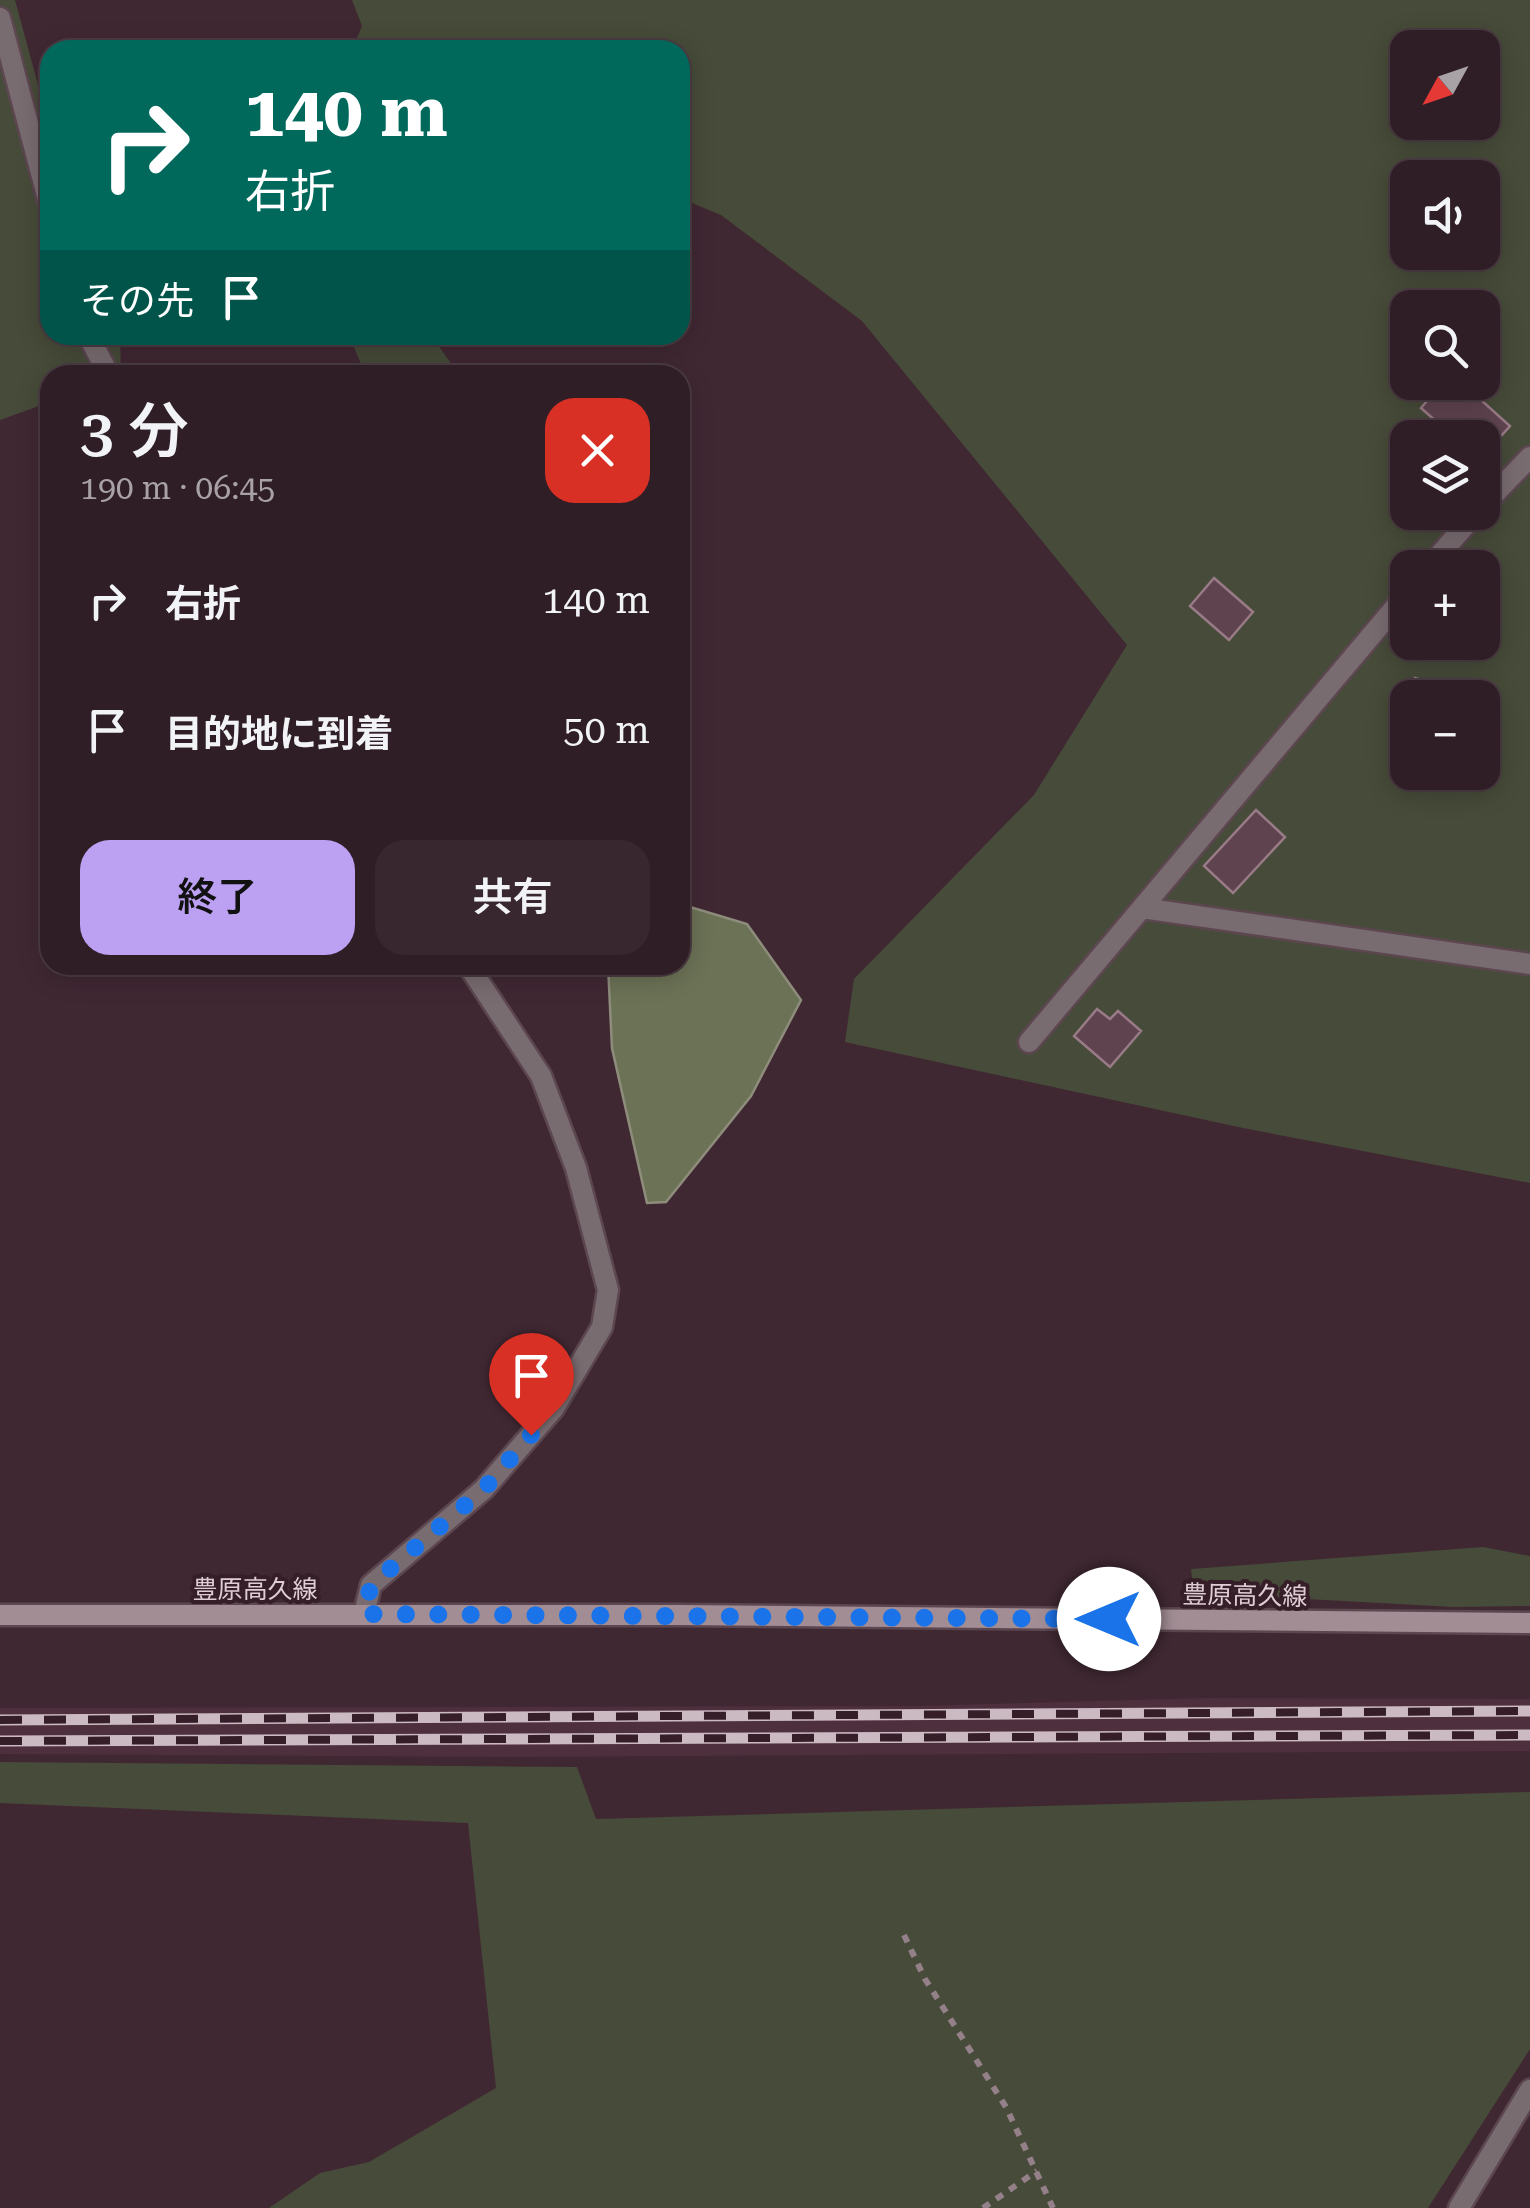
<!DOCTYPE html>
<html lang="ja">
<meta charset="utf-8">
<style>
:root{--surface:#301e26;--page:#38272e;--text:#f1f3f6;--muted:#a8a2a7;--line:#4b3c43;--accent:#bca0f2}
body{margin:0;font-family:"Roboto Serif","Noto Sans JP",serif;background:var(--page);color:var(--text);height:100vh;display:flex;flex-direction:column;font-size:38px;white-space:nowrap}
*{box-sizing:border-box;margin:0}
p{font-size:32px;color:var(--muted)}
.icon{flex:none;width:55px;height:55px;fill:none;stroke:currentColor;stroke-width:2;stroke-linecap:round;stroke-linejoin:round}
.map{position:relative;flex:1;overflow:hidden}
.sheet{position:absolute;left:40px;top:365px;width:650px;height:610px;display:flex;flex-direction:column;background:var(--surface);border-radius:30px;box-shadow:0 5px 25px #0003,0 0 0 2px var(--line)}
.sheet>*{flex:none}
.banner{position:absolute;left:40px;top:40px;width:650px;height:305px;border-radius:30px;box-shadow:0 5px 25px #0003,0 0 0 2px var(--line);background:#00695c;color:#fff;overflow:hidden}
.needle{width:65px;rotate:230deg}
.fabs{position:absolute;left:1390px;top:30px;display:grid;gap:20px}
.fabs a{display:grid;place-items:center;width:110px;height:110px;border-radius:20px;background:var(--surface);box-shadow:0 5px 25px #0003,0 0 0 2px var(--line);font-size:50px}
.pin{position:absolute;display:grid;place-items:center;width:85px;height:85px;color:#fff;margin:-102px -42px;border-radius:50% 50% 50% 0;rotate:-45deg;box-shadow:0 0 10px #0007}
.pin .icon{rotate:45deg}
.me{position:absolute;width:110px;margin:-55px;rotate:270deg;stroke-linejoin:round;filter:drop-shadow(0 0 8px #0008)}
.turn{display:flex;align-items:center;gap:35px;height:210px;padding:0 40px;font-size:45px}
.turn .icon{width:130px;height:130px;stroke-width:2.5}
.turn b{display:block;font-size:70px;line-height:85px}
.then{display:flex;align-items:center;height:95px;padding:0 40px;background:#0003;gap:20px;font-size:38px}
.round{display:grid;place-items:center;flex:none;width:105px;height:105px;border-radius:30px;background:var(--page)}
.overview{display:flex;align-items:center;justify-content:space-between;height:170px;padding:0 40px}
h1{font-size:60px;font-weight:600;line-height:75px}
.action{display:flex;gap:20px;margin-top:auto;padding:20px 40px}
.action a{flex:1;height:115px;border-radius:30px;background:var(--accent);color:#111;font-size:40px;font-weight:600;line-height:115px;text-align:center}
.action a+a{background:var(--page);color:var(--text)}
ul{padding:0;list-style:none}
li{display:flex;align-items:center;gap:30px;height:130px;padding:0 40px}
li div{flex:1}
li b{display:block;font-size:38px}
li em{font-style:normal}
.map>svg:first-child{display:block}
</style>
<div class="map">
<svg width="1530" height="2208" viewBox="0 0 1530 2208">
<rect width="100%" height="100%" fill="#402833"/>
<!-- built -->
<path fill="#4e2f3d" d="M1208 1698 1530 1699V1751L505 1757 0 1754V1708L920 1706Z"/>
<!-- green -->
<path fill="#474b39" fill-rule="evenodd" d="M0 0H15L50 129V335H120L121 375H50V402L0 420Z
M352 0H1530V1183L1243 1128 845 1042 854 979 1034 795 1127 645 862 321 721 215 680 198V50H352L362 26ZM1408 48H1482V122H1408ZM1408 178H1482V252H1408ZM1408 308H1482V382H1408ZM1408 438H1482V512H1408ZM1408 568H1482V642H1408ZM1408 698H1482V772H1408Z
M349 335H431L459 375H372L361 364Z
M1483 1547 1530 1556V1606L1453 1607 1194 1593 1191 1569Z
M0 1762 577 1767 596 1819 1530 1792V2049L1428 2208H269L320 2173 369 2162 496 2088 468 1823 0 1803Z"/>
<!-- water -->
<path fill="#6c7256" stroke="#8e8d7c" stroke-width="2.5" d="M680 904 747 924 801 1000 751 1096 666 1202 647 1203 612 1048 608 965H680Z"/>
<!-- building -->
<path fill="#5f4450" stroke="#997b87" stroke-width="2.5" d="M1443 382H1461L1510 426 1482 457V438H1455L1421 408Z
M1214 578 1253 612 1229 640 1190 606Z
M1415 678 1463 693 1461 698H1409Z
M1408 701V744L1395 740Z
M1256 810 1285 837 1233 893 1204 866Z
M1097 1009 1110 1019 1118 1011 1141 1031 1110 1067 1074 1036Z"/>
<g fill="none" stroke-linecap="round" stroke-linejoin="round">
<defs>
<path id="lane" d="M0 18 50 207
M88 335 109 375
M1482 507 1530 457
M1428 568 1477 512
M1142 908 1530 964
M1029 1042 1408 592
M364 1614 371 1585 484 1489 554 1408 602 1327 608 1290 576 1168 541 1076 468 965"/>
<path id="street" d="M1459 2208 1530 2090"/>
<path id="secondary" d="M0 1615H679L1530 1623"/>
</defs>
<!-- lane casing -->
<use href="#lane" stroke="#5c4650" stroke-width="25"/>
<!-- street casing -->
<use href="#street" stroke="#5c4650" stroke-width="25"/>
<!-- secondary casing -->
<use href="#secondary" stroke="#5c4650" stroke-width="25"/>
<!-- path -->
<path stroke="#948088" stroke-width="6" stroke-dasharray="8 8" stroke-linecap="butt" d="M904 1935 925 1979 1006 2107 1053 2208
M983 2208 1037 2171"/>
<!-- lane -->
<use href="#lane" stroke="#796c71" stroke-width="20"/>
<!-- street -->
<use href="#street" stroke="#796c71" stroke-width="20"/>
<!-- secondary -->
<use href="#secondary" stroke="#a28d95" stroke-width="20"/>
<defs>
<path id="rail" d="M0 1720 1530 1711
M0 1741 1530 1735"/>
</defs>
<!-- rail casing -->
<use href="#rail" stroke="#ccbac2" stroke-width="11"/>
<!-- rail -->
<use href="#rail" stroke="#361e29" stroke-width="8" stroke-dasharray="22" stroke-linecap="butt"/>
</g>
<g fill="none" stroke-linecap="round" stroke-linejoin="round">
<!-- route -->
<path stroke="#1a73e8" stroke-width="18" stroke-dasharray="0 32.4" d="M531 1435 484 1489 371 1585 364 1614 1109 1619"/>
</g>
<g text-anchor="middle" stroke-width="8" stroke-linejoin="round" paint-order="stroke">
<!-- street labels -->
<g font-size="25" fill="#decdd4" stroke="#361e29">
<text x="255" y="1598">豊原高久線</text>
<text transform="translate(1245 1595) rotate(1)" y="9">豊原高久線</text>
</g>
</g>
</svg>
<div class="fabs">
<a><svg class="needle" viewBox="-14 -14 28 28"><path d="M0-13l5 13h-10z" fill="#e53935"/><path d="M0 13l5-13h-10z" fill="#a8a2a7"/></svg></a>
<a><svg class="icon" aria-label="sound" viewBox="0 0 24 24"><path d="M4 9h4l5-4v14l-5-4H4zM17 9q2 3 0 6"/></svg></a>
<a><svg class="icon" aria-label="search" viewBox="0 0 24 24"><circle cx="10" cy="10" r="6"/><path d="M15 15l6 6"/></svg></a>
<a><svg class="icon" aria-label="layers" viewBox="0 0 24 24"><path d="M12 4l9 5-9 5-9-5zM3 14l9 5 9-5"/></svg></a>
<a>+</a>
<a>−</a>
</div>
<div class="pin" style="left:531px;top:1435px;background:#d93025"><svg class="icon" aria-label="arrive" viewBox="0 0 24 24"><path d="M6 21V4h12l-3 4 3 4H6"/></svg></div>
<svg class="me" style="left:1109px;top:1619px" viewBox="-20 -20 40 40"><circle r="19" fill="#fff"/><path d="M0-13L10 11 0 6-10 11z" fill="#1a73e8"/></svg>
<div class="banner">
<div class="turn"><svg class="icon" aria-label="right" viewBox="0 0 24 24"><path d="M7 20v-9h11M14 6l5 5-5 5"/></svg><div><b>140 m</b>右折</div></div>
<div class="then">その先<svg class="icon" aria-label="arrive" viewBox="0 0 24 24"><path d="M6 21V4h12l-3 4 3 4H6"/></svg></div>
</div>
<section class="sheet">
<div class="overview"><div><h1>3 分</h1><p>190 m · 06:45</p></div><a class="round" style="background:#d93025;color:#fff"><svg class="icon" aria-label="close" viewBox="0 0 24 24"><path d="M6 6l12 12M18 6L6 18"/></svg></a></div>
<ul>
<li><svg class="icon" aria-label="right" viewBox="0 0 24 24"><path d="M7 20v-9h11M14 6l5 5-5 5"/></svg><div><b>右折</b></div><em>140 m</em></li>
<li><svg class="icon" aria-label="arrive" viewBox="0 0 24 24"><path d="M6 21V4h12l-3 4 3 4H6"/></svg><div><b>目的地に到着</b></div><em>50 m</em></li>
</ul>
<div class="action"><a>終了</a><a>共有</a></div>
</section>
</div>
